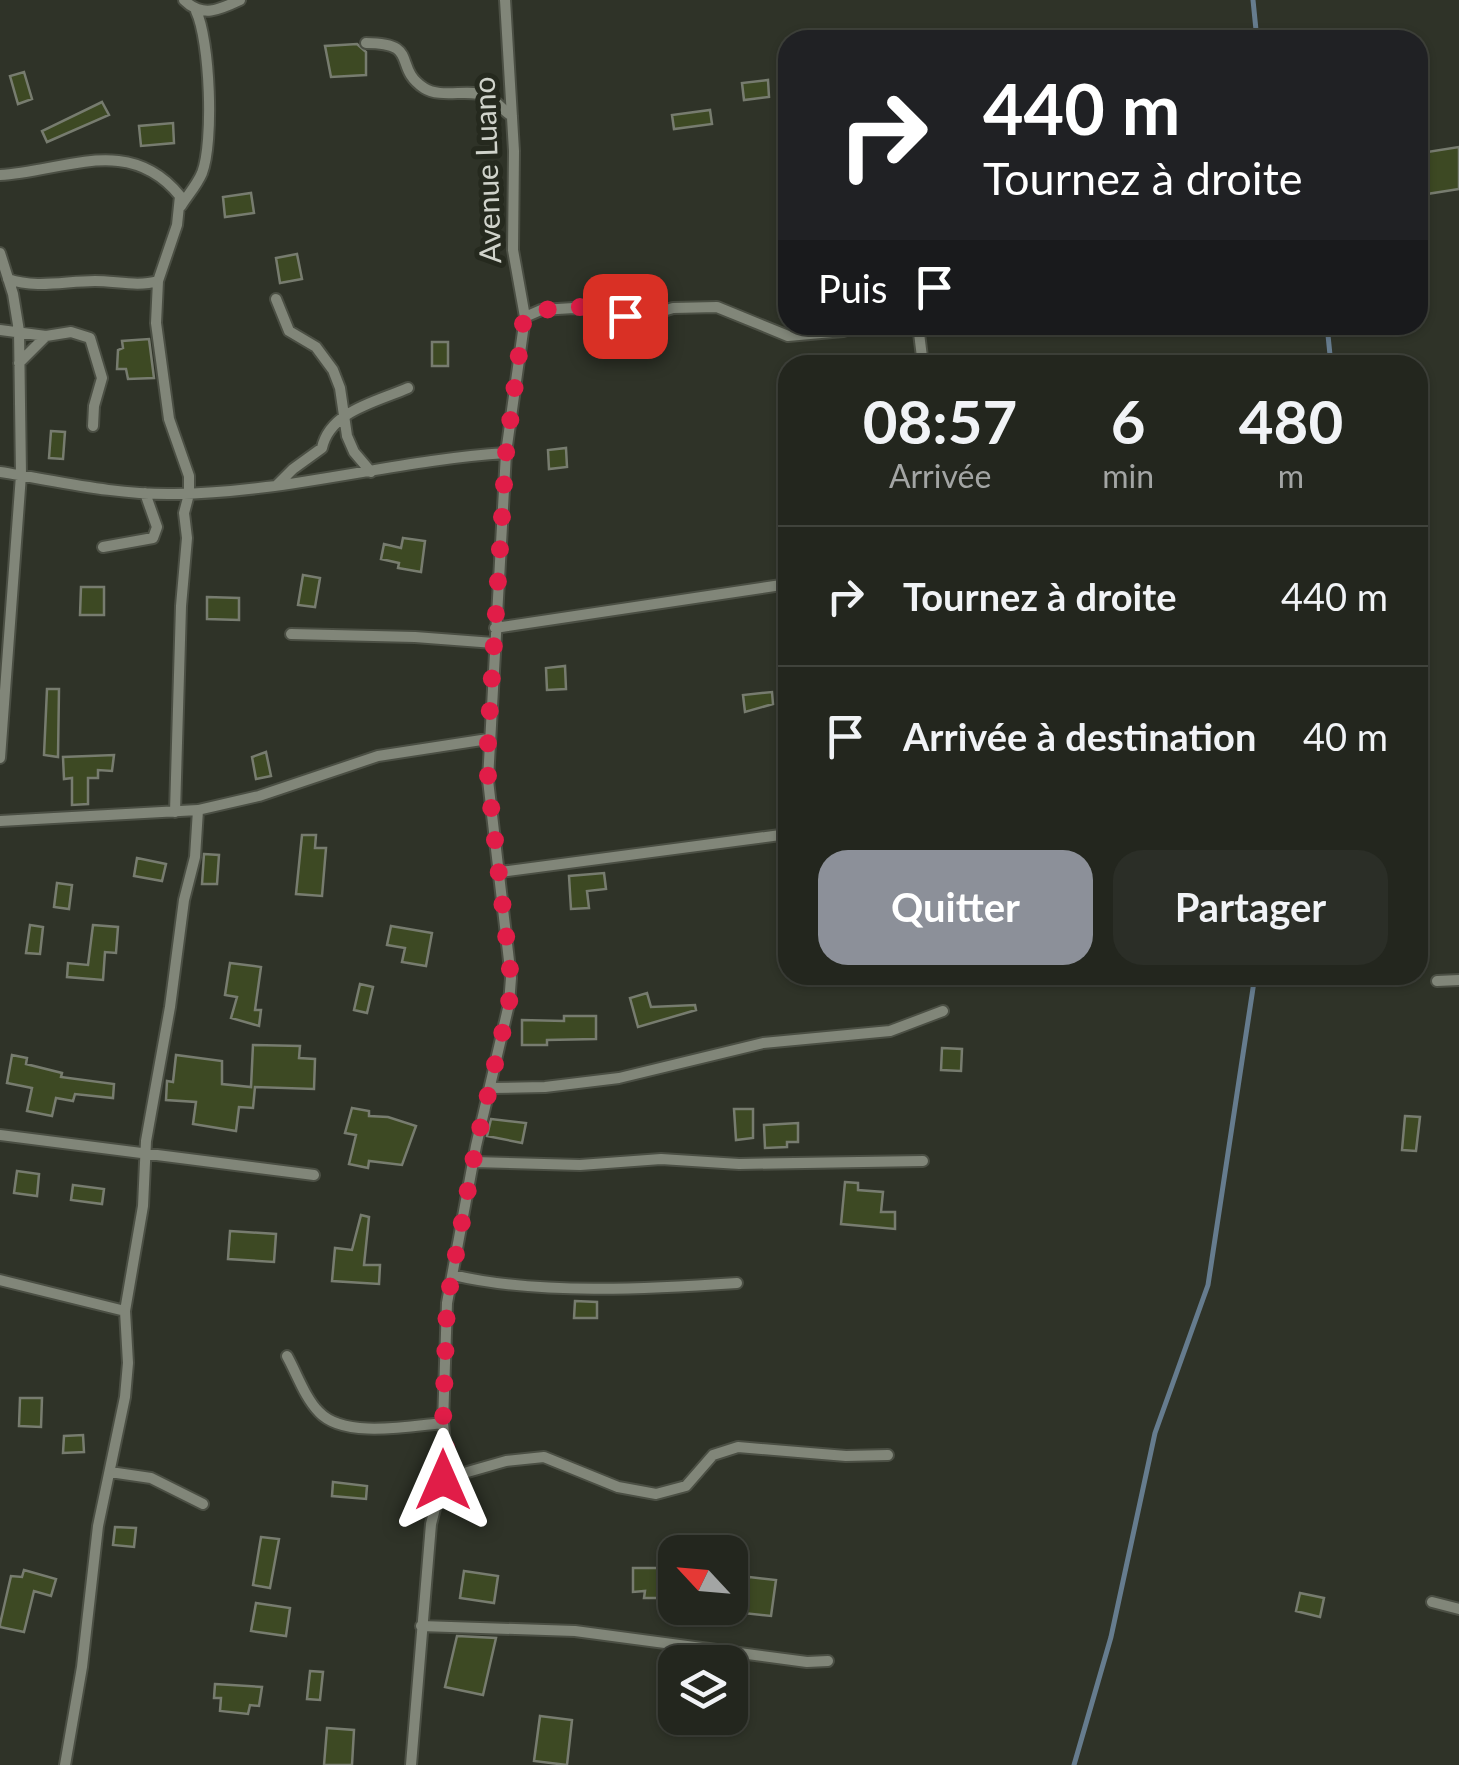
<!DOCTYPE html>
<html lang="fr">
<meta charset="utf-8">
<style>
:root{--surface:#23261e;--page:#2b2e27;--text:#f1f3f6;--muted:#a3a5a4;--line:#40433c;--accent:#8c9099}
body{margin:0;font-family:Lato,sans-serif;background:var(--page);color:var(--text);height:100vh;display:flex;flex-direction:column;font-size:38px;white-space:nowrap}
*{box-sizing:border-box;margin:0}
p{font-size:32px;color:var(--muted)}
.icon{flex:none;width:55px;height:55px;fill:none;stroke:currentColor;stroke-width:2;stroke-linecap:round;stroke-linejoin:round}
.map{position:relative;flex:1;overflow:hidden}
.details{position:absolute;left:778px;top:355px;width:650px;height:630px;display:flex;flex-direction:column;background:var(--surface);border-radius:30px;box-shadow:0 2px 8px #0004,0 0 0 2px var(--line)}
.details>*{flex:none}
.guide{position:absolute;left:778px;top:30px;width:650px;height:305px;border-radius:30px;box-shadow:0 2px 8px #0004,0 0 0 2px var(--line);background:#202124;color:#fff;overflow:hidden}
.needle{width:65px;rotate:296deg}
.buttons{position:absolute;left:658px;top:1535px;display:grid;gap:20px}
.buttons a{display:grid;place-items:center;width:90px;height:90px;border-radius:20px;background:var(--surface);box-shadow:0 2px 8px #0004,0 0 0 2px var(--line);font-size:50px}
.pin{position:absolute;display:grid;place-items:center;width:85px;height:85px;color:#fff;margin:-42px;border-radius:20px;box-shadow:0 5px 15px #0006}
.me{position:absolute;width:110px;margin:-55px;rotate:0deg;stroke-linejoin:round;filter:drop-shadow(0 0 8px #0008)}
.turn{display:flex;align-items:center;gap:35px;height:210px;padding:0 40px;font-size:45px}
.turn .icon{width:130px;height:130px;stroke-width:2.5}
.turn b{display:block;font-size:70px;line-height:85px}
.then{display:flex;align-items:center;height:95px;padding:0 40px;background:#0003;gap:20px;font-size:38px}
.eta{display:flex;justify-content:space-evenly;align-items:center;height:170px;text-align:center}
.eta b{font-size:60px;font-weight:700;line-height:70px}
.primary-button{display:flex;gap:20px;margin-top:auto;padding:20px 40px}
.primary-button a{flex:1;height:115px;border-radius:30px;background:var(--accent);color:#fff;font-size:40px;font-weight:700;line-height:115px;text-align:center}
.primary-button a+a{background:var(--page);color:var(--text)}
ul{padding:0;list-style:none}
li{display:flex;align-items:center;gap:30px;height:140px;padding:0 40px;border-top:2px solid var(--line)}
li div{flex:1}
li b{display:block;font-size:38px}
li em{font-style:normal}
.map>svg:first-child{display:block}
</style>
<div class="map">
<svg width="1459" height="1765" viewBox="0 0 1459 1765">
<rect width="100%" height="100%" fill="#2f3328"/>
<g fill="none" stroke-linecap="round" stroke-linejoin="round">
<!-- stream -->
<path stroke="#667c8e" stroke-width="5" d="M1253 0 1257 40
M1327 325 1331 365
M1074 1765 1111 1637 1155 1433 1208 1285 1255 975"/>
</g>
<!-- building -->
<path fill="#3d4923" stroke="#777c6f" stroke-width="2.5" d="M357 44 366 52V75L331 77 325 46Z
M24 72 32 99 18 104 10 76Z
M768 80 769 97 744 100 742 83Z
M102 102 109 115 47 142 42 131Z
M710 110 712 124 674 129 672 115Z
M173 123 174 143 141 146 139 126Z
M1459 147V189L1427 194 1421 153Z
M251 193 254 213 225 217 223 197Z
M297 254 302 279 280 283 276 258Z
M149 339 154 378 128 379 126 369H117L118 350 123 348 122 341Z
M432 342H448V366H432Z
M51 431 65 432 63 459 49 458Z
M566 448 567 467 549 469 548 450Z
M403 538 425 541 421 572 398 568 399 563 381 559 384 544 401 548Z
M303 575 320 578 315 607 298 605Z
M81 587H104V615H80Z
M207 597 239 598V620L207 619Z
M565 666 566 689 547 690 546 668Z
M47 689H59L58 757 44 755Z
M772 692 773 704 745 712 743 695Z
M266 752 271 776 256 779 252 757Z
M114 755 112 771 98 770V778H88V804L72 805V778L64 779 63 757Z
M302 835H316L315 848H326L322 896 296 894Z
M204 854 219 855 217 884H202Z
M137 858 166 864 162 881 134 876Z
M604 873 606 889 587 891 589 908 571 909 569 876Z
M57 883 72 885 69 909 54 907Z
M30 925 43 927 40 954 26 953Z
M93 925 118 927 116 953 105 952 103 980 67 977 68 963 88 965Z
M391 926 432 933 426 966 402 962 405 948 387 945Z
M230 963 261 967 255 1010H261L259 1026 231 1018 237 997 225 995Z
M360 984 373 987 367 1013 354 1010Z
M647 993 651 1007 695 1005 696 1010 638 1027 630 998Z
M564 1016H596V1039L547 1040V1045H522V1020L564 1021Z
M253 1045 300 1046 299 1058 315 1059 314 1089 255 1087 253 1108 239 1107 236 1131 193 1124 196 1102 166 1100 167 1081 173 1082 176 1055 222 1061V1084L251 1087Z
M942 1048 962 1049 961 1071 941 1070Z
M12 1055 27 1058 26 1064 62 1073 61 1077 114 1084 113 1098 75 1094 73 1101 56 1098 52 1116 27 1111 32 1088 7 1083Z
M352 1108 369 1111V1116L388 1117 416 1126 402 1165 369 1161 368 1168 349 1164 356 1135 345 1133Z
M734 1109H753V1138L736 1140Z
M1405 1116 1420 1117 1416 1151 1402 1150Z
M491 1119 526 1123 522 1143 487 1136Z
M798 1123V1142H787V1147L765 1148 764 1125Z
M17 1171 39 1174 37 1196 14 1193Z
M845 1182 858 1183V1190L883 1192 881 1212H895V1229L841 1224Z
M73 1185 104 1189 102 1204 71 1200Z
M361 1215 369 1217 364 1265H380L379 1284 332 1281 335 1248 352 1250Z
M230 1231 276 1234 274 1262 228 1259Z
M575 1301 597 1302V1318H574Z
M20 1398H42L41 1427 19 1426Z
M83 1435 84 1452 63 1453 64 1436Z
M333 1482 367 1486 366 1499 332 1496Z
M115 1527 136 1528 134 1547 113 1545Z
M261 1537 279 1539 270 1588 253 1585Z
M633 1568H664V1592H660L659 1598H644L645 1591 633 1592Z
M24 1570 56 1579 51 1596 34 1591 24 1632 0 1627V1624L11 1576 22 1577Z
M464 1571 498 1576 494 1603 460 1598Z
M749 1577 776 1580 771 1616 743 1613Z
M1300 1593 1324 1598 1320 1617 1296 1611Z
M256 1603 290 1608 286 1636 251 1631Z
M457 1636 496 1638 483 1695 445 1687Z
M310 1671 323 1672 320 1700 307 1699Z
M215 1684 262 1687 259 1706 250 1705 248 1714 220 1711 221 1698H214Z
M540 1716 572 1720 567 1765 534 1761Z
M327 1728 354 1730 352 1765H324Z"/>
<g fill="none" stroke-linecap="round" stroke-linejoin="round">
<defs>
<path id="street" d="M184 0C202 18 219 10 240 0
M366 43C421 43 392 67 424 88 441 99 469 88 487 96 497 101 503 111 512 116
M0 175C63 172 129 133 180 196L177 225 158 281 156 323 169 419 189 476V494L184 513 187 538 181 606 175 812
M181 206C187 196 197 185 202 173 214 142 210 40 196 11
M0 253 13 294 19 331 21 475 0 758
M8 279C37 289 65 281 95 281 116 281 138 287 158 281
M276 299 289 331 316 347 333 370 340 388 347 436 354 452 371 472
M525 317 541 310 574 308 600 309 637 319 673 308 717 307 788 336 843 331 865 325
M918 325 923 365
M0 330 46 336 71 332 90 338 102 378 94 406 93 426
M19 363 46 336
M0 472C58 481 114 495 174 494 286 493 395 460 506 453
M277 485 293 469 322 448C330 411 376 402 408 388
M103 547 153 538 157 527 145 493
M495 628 788 584
M291 634 415 637 494 643
M0 821 198 810 259 796 378 756 488 739
M500 872 788 834
M1437 981 1459 980
M490 1088 545 1087 619 1078 763 1043 890 1031 943 1011
M0 1135 314 1175
M474 1162 580 1165 661 1159 739 1164 923 1161
M453 1275C536 1295 651 1289 737 1283
M0 1280 125 1311
M287 1356C297 1374 305 1398 319 1412 344 1439 410 1426 443 1423
M110 1472 151 1478 203 1504
M443 1479 506 1461 544 1457 618 1487 656 1494 686 1486 713 1455 738 1447 846 1456 888 1455
M1432 1602 1459 1609
M421 1626 575 1631 807 1662 828 1661
M65 1765 82 1667 98 1526 125 1397 128 1363 125 1311 143 1206 146 1141 170 1007 184 900 195 857 198 810
M411 1765 431 1524 447 1462 443 1423 447 1303 476 1146 509 1004 511 978 488 780 506 453 525 317 513 250 514 151 505 0"/>
</defs>
<!-- street casing -->
<use href="#street" stroke="#4b4f44" stroke-width="14"/>
<!-- street -->
<use href="#street" stroke="#818679" stroke-width="10"/>
</g>
<g fill="none" stroke-linecap="round" stroke-linejoin="round">
<!-- route -->
<path stroke="#e11d48" stroke-width="18" stroke-dasharray="0 32.4" d="M443 1480 447 1453 443 1423 447 1303 476 1146 509 1004 511 978 488 780V739L506 453 524 316C556 304 593 304 625 316"/>
</g>
<g text-anchor="middle" stroke-width="10" stroke-linejoin="round" paint-order="stroke">
<!-- street labels -->
<g font-size="30" fill="#d0d3cb" stroke="#25291e">
<text transform="translate(488 170) rotate(-92)" y="10">Avenue Luano</text>
</g>
</g>
</svg>
<div class="buttons">
<a><svg class="needle" viewBox="-14 -14 28 28"><path d="M0-13l5 13h-10z" fill="#e53935"/><path d="M0 13l5-13h-10z" fill="#a3a5a4"/></svg></a>
<a><svg class="icon" aria-label="layers" viewBox="0 0 24 24"><path d="M12 4l9 5-9 5-9-5zM3 14l9 5 9-5"/></svg></a>
</div>
<div class="pin" style="left:625px;top:316px;background:#d93025"><svg class="icon" aria-label="arrive" viewBox="0 0 24 24"><path d="M6 21V4h12l-3 4 3 4H6"/></svg></div>
<svg class="me" style="left:443px;top:1480px" viewBox="-20 -20 40 40"><path d="M0-17L14 15 0 8-14 15z" fill="#e11d48" stroke="#fff" stroke-width="4"/></svg>
<div class="guide">
<div class="turn"><svg class="icon" aria-label="right" viewBox="0 0 24 24"><path d="M7 20v-9h11M14 6l5 5-5 5"/></svg><div><b>440 m</b>Tournez à droite</div></div>
<div class="then">Puis<svg class="icon" aria-label="arrive" viewBox="0 0 24 24"><path d="M6 21V4h12l-3 4 3 4H6"/></svg></div>
</div>
<section class="details">
<div class="eta">
<div><b>08:57</b><p>Arrivée</p></div>
<div><b>6</b><p>min</p></div>
<div><b>480</b><p>m</p></div>
</div>
<ul>
<li><svg class="icon" aria-label="right" viewBox="0 0 24 24"><path d="M7 20v-9h11M14 6l5 5-5 5"/></svg><div><b>Tournez à droite</b></div><em>440 m</em></li>
<li><svg class="icon" aria-label="arrive" viewBox="0 0 24 24"><path d="M6 21V4h12l-3 4 3 4H6"/></svg><div><b>Arrivée à destination</b></div><em>40 m</em></li>
</ul>
<div class="primary-button"><a>Quitter</a><a>Partager</a></div>
</section>
</div>
